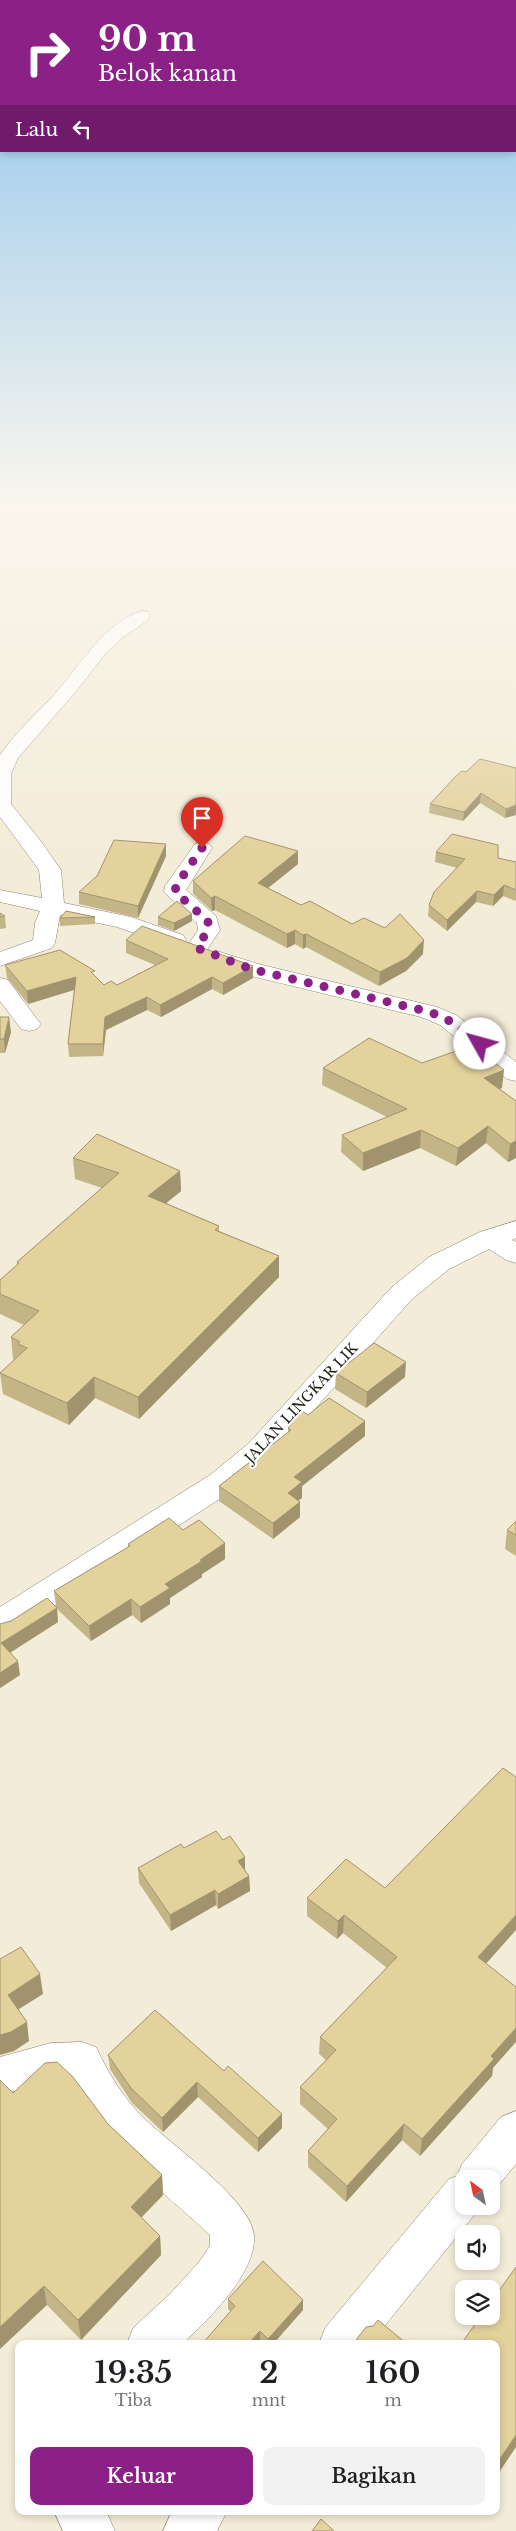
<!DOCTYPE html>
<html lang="id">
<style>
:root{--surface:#fff;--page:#f2f2f2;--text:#202124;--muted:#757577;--accent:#8b2186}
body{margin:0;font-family:"Libre Baskerville",serif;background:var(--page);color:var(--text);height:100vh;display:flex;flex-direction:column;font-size:19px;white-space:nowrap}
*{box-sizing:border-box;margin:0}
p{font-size:16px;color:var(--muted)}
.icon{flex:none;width:28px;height:28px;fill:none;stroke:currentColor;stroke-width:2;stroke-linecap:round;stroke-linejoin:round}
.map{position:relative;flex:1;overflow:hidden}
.panel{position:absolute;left:15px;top:2340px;width:485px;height:175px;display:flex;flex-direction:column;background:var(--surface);border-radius:10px;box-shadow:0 2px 8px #0003}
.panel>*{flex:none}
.guide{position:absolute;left:0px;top:0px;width:516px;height:152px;box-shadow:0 2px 8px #0003;background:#8b2186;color:#fff;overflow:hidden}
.needle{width:32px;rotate:327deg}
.buttons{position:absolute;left:455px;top:2170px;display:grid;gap:10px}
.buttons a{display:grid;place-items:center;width:45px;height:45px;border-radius:10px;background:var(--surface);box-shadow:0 2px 8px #0003;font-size:25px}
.pin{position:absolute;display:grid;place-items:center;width:42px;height:42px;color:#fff;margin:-51px -21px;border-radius:50% 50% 50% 0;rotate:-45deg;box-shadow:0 0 5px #0007}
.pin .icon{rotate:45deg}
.me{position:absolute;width:55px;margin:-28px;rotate:308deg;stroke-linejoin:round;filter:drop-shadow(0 0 4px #0008)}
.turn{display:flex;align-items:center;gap:18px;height:105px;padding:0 15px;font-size:22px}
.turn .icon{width:65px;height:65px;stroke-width:2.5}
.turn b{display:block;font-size:35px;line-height:42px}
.then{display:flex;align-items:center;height:48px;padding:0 15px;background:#0003;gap:10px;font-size:19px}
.eta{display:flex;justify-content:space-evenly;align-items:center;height:85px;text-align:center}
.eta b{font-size:30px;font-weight:600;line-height:35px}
.action{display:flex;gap:10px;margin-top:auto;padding:10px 15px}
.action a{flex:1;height:58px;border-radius:10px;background:var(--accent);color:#fff;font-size:20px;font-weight:600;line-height:58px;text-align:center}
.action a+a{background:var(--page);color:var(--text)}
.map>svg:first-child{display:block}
</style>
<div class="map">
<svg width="516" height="2531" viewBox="0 0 516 2531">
<rect width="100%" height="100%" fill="#f3ecd8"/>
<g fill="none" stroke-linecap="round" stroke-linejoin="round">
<defs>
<path id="minor" d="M142 611 148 612 150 616 148 620 122 638 105 654 78 689 18 758 11 774V804L40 840 61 870 64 903 131 917 183 935 186 940 183 945 175 947 117 927 60 915 55 943 52 948 0 966V952L33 940 35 923 40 911 0 902V890L42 898 39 870 0 817V755C15 733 36 714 54 695 77 669 107 620 142 611Z
M202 842 209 844 212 848 186 890 216 916 220 930 205 953 197 955 189 953 186 948 198 930 197 923 164 892 165 886 195 844Z
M217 951 258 964 437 1007 456 1015 516 1062V1081L507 1079 440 1025 421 1017 243 974 209 963 206 958 209 953Z
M0 978 8 980 37 1019 41 1024 37 1029 29 1031 21 1029 0 1001Z
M516 1221V1238L512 1240 516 1242V1263L506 1260 489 1249 449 1269 411 1300 270 1460 232 1491 12 1633 0 1637V1607L210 1475 248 1444 391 1288 429 1257 480 1232Z
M82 2042 96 2047C107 2071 120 2092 137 2111 164 2141 250 2197 254 2235 257 2273 208 2320 182 2344H127L133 2328 171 2293 199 2262 210 2246V2235C166 2194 91 2136 69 2081H51L0 2095V2057L51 2043Z
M516 2111V2164L491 2194V2179H464V2206H480L479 2209 370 2344H319L325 2328 449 2179 457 2176 462 2164 501 2117Z
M54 2511H106L115 2531H63Z
M172 2511H227L217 2531H163Z"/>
</defs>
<!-- minor casing -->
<use href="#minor" stroke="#8b8472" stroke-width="1"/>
<!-- minor -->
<use href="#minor" fill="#fff" fill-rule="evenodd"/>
</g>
<!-- wall -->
<path fill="#c4b587" d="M516 768 505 818 480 803 463 821 429 813 430 804 466 772Z
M166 844V856L138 918 79 904V892Z
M436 852 498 858 516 862V901L503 896 493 906 476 902 447 931 428 916 429 905 457 868 435 862Z
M298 864 268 888 301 905 352 924 423 954 406 971 379 986 306 947 303 949 295 944 287 948 215 910 212 911 193 894V881Z
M0 913 5 916 6 928 0 929Z
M192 914V921L174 931 158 925V917Z
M95 917V924L60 926V918Z
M126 940 253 978 223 995 212 989 161 1017 147 1010 106 1030 103 1056 69 1057 68 1044 74 990 28 1004 7 978 5 965 95 976 104 985H117L155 965 126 953Z
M0 1017 11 1032 5 1053H0Z
M422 1063 502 1088 499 1089 516 1101V1158L508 1162 486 1143 456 1166 420 1148 363 1171 341 1152 342 1135 387 1117 322 1085 323 1068Z
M73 1158 180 1171 181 1191 166 1203 219 1226V1231L279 1256V1277L139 1419 95 1398 69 1425 3 1394 0 1373 14 1360 13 1359 11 1337 24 1325 0 1314V1280L17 1265V1262L102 1188 75 1179Z
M336 1373 405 1377 366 1408 335 1389Z
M308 1415 365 1421V1436L302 1486V1498L298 1500 300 1502V1517L273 1539 219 1501V1486L288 1433V1428Z
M516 1521V1556L505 1549 507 1530Z
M183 1530 225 1559 202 1574V1577L170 1598V1604L141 1623 132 1615 91 1641 57 1609 58 1622 10 1653 20 1675 0 1688V1624L56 1606 54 1591 128 1547V1544Z
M184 1848 245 1870 249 1876 250 1891 218 1909 216 1905 171 1931 139 1883 138 1868Z
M307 1898 486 1964 493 2068 492 2076 420 2156 402 2140 346 2202 308 2167V2151L328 2129 300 2104V2087L326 2060 319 2054 320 2037 387 1968 343 1933 337 1939 307 1916Z
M155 2010 282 2128 258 2152 198 2097 163 2132 132 2103 110 2069 108 2055Z
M13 2093 108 2124 162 2175 163 2195 141 2218 160 2236 161 2255 81 2340 47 2305Z
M228 2299 303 2300V2310L273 2344H263L228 2309Z"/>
<!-- shaded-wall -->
<path fill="#a0936e" d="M481 793 480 803 463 821 464 812Z
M516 805V815L505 818 506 809Z
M166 844V856L138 918V906Z
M298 851V864L258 896V883Z
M504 885 503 896 493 906 494 895Z
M477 891 476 902 447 931V920Z
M215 896V910L212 911 211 898Z
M192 914V921L174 931V923Z
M295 930V944L287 948V934Z
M306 934V947L303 949V935Z
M424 940 423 954 406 971 379 986 380 972Z
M253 966V978L223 995V983Z
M76 977 77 989 28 1004 27 991Z
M212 977V989L161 1017 160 1005Z
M147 997V1010L106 1030 103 1056V1044L105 1017Z
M9 1017 11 1032 5 1053 4 1039Z
M504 1070 502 1088 483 1095 484 1078Z
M488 1126 486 1143 456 1166 458 1148Z
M421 1130 420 1148 363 1171V1153Z
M516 1141V1158L508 1162 510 1144Z
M180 1171 181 1191 149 1217 148 1196Z
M279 1256V1277L139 1419 138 1397Z
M406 1362 405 1377 366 1408 367 1392Z
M94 1377 95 1398 69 1425 67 1403Z
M365 1421V1436L302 1486V1498L288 1508V1493L294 1477Z
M300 1502V1517L273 1539V1523Z
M225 1543V1559L202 1574V1577L170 1598V1604L141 1623 140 1607 165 1584 200 1560Z
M131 1599 132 1615 91 1641 89 1626Z
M57 1608 58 1622 3 1657 1 1643Z
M18 1661 20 1675 0 1688V1673Z
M245 1857V1873L238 1861Z
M249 1876 250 1891 218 1909V1894Z
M215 1890 216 1905 171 1931 170 1915Z
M344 1915 343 1933 337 1939 338 1921Z
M516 1915V1930L476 1975 478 1957Z
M40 1974 43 1994 11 2014 8 1995Z
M27 2022 29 2041 14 2051 0 2055V2035Z
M516 2028V2042L493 2068 492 2076 420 2156 422 2139 491 2056Z
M197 2082 198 2097 163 2132 162 2118Z
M282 2114V2128L258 2152V2138Z
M404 2124 402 2140 346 2202 347 2186Z
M162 2175 163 2195 132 2227 131 2207Z
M160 2236 161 2255 81 2340 78 2320Z
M44 2286 47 2305 0 2349V2327Z
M303 2300V2310L273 2344H268V2339Z
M260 2331V2341L258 2344H248Z
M516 2435V2447L496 2477V2465Z"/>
<!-- building -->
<path fill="#e4d29d" stroke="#a0936e" d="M480 759 516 768V805L506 809 481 793 464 812 430 804 456 776 462 771 466 772Z
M452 834 498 845V858L516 862V890L504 885 494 895 477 891 447 920 429 905 434 892 465 859 436 852Z
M245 836 298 851 258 883 301 905 310 901 352 924 364 918 385 928 400 914 424 940 407 958 380 972 306 934 303 935 295 930 287 934 215 896 211 898 193 881Z
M114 840 166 844 138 906 79 892 97 876Z
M177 901 192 914 174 923 158 917Z
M66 911 95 917 60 918Z
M0 913 5 916 0 917Z
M142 926 253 966 223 983 212 977 160 1005 147 997 105 1017 103 1044H68L76 977 27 991 5 965 60 950 95 971 91 972 104 985 111 981 117 985 168 959 126 940Z
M0 1017H9L4 1039H0Z
M369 1038 422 1063 473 1045 504 1070 484 1078 516 1101V1141L510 1144 488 1126 458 1148 421 1130 363 1153 342 1135 407 1109 323 1068Z
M97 1134 180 1171 148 1196 219 1226 215 1230 279 1256 138 1397 94 1377 67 1403 0 1373 27 1348 18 1344 20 1342 11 1337 39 1311 0 1294V1280L19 1263 17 1262 119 1173 73 1158Z
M374 1343 406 1362 367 1392 336 1373Z
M329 1398 365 1421 294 1477 302 1482 288 1493 300 1502 273 1523 219 1486 291 1430 288 1428 302 1411 308 1415Z
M169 1518 183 1530 199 1520 225 1543 200 1560 202 1561 165 1584 170 1588 140 1607 131 1599 89 1626 54 1591 130 1546 128 1544Z
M516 1521V1535L507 1530Z
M47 1598 57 1608 1 1643 18 1661 0 1673V1624L11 1621Z
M503 1768 516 1777V1915L478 1957 516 1987V2028L491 2056 494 2059 422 2139 404 2124 347 2186 308 2151 337 2119 300 2087 336 2050 320 2037 397 1957 344 1915 338 1921 307 1898 346 1859 385 1888Z
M216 1831 223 1840 230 1836 245 1857 238 1861 249 1876 218 1894 215 1890 170 1915 138 1868 181 1844 184 1848Z
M21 1947 40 1974 8 1995 27 2022 11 2032 0 2035V1959Z
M155 2010 224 2071 228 2066 282 2114 258 2138 197 2082 162 2118 131 2088 108 2055Z
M57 2062 73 2077 108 2124 162 2175 131 2207 160 2236 78 2320 44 2286 0 2327V2080L13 2093 45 2063Z
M263 2261 303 2300 268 2339 260 2331 248 2344H202L235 2306 228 2299Z
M516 2267V2435L496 2465V2344H461L481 2316H491V2302Z
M378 2320 407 2344H353L366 2327 373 2326Z
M321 2519 334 2531H312Z"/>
<!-- sky -->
<linearGradient id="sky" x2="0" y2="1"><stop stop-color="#8bc3ee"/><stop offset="0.59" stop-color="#faf6ed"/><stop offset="1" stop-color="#faf6ed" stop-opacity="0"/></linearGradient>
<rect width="516" height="855" fill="url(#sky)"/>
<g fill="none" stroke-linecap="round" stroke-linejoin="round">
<!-- route -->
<path stroke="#8b2186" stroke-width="9" stroke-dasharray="0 16.2" d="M202 848 176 886 175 892 208 921V930L197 948 251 969 430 1012 448 1020 480 1044"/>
</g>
<g text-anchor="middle" stroke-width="4.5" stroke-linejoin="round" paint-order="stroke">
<!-- street labels -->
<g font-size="14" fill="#211e17" stroke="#fff">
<text transform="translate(301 1403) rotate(-47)" y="5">JALAN LINGKAR LIK</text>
</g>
</g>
</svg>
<div class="buttons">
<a><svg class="needle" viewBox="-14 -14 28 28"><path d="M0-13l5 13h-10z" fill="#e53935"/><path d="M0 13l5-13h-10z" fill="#757577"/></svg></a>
<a><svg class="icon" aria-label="sound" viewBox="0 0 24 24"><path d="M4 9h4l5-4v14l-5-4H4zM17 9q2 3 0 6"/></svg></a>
<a><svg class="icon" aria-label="layers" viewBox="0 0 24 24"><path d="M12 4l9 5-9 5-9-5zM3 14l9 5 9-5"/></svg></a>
</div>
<div class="pin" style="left:202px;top:848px;background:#d93025"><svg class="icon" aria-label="arrive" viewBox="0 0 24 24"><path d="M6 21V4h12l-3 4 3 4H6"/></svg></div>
<svg class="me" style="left:480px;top:1044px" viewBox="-20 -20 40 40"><circle r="19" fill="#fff"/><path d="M0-13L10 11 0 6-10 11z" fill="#8b2186"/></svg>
<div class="guide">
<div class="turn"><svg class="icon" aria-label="right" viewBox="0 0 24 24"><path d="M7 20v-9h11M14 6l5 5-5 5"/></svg><div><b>90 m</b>Belok kanan</div></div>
<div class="then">Lalu<svg class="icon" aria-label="left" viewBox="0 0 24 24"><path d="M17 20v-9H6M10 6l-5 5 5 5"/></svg></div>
</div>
<section class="panel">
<div class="eta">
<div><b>19:35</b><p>Tiba</p></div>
<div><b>2</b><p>mnt</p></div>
<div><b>160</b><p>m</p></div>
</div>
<div class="action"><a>Keluar</a><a>Bagikan</a></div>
</section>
</div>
